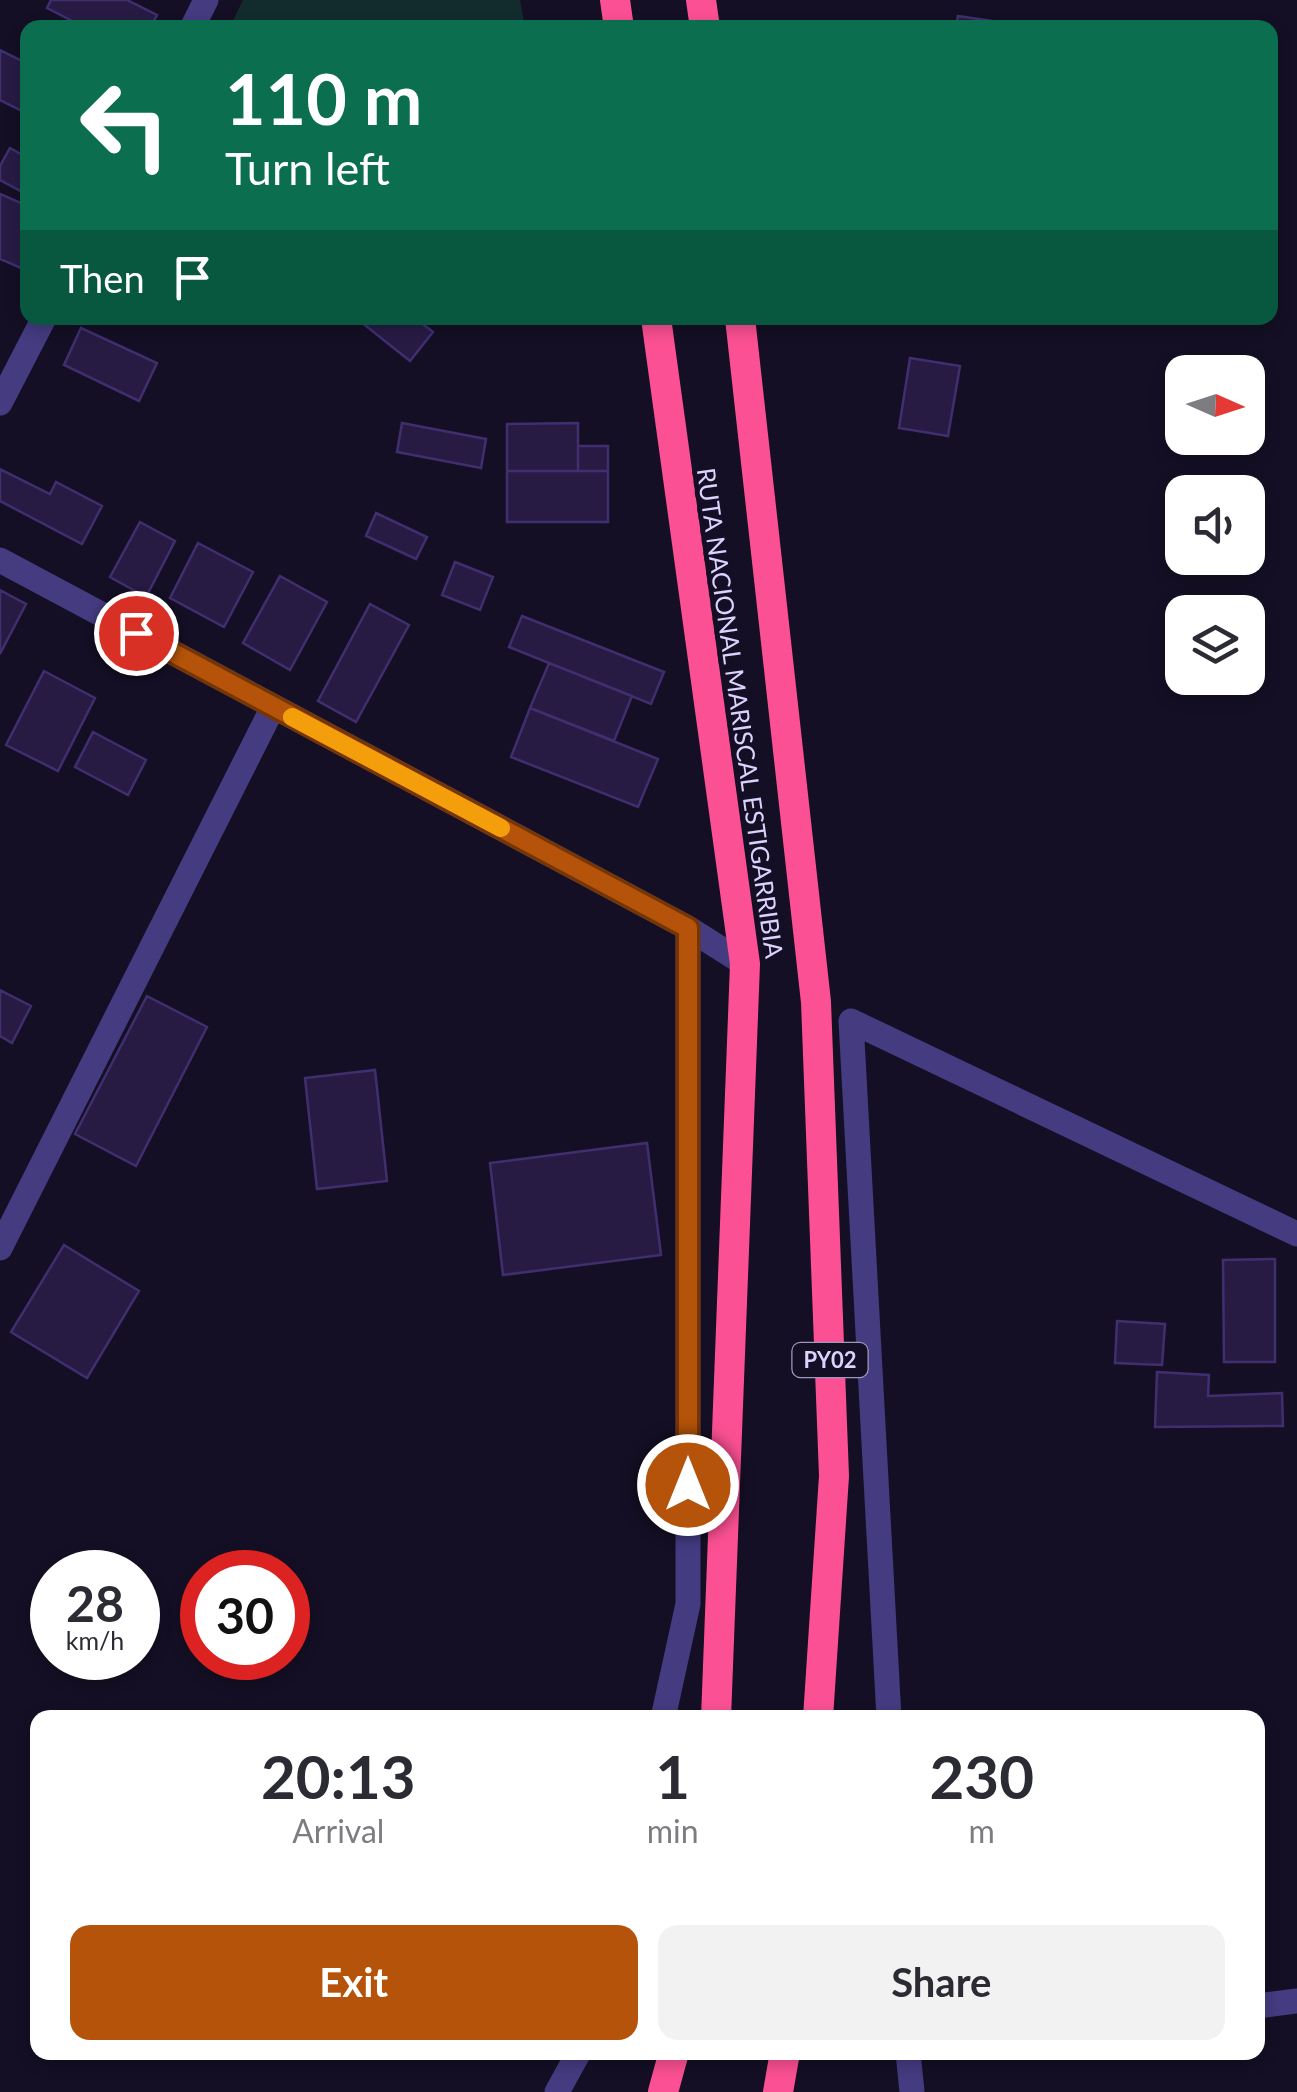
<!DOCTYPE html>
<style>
:root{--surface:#fff;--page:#f2f2f3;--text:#2b2b33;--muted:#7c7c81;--accent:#b45309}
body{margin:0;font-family:Lato,sans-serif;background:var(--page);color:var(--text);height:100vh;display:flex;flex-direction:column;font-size:38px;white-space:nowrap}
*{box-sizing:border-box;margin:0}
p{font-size:32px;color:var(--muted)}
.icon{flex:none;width:55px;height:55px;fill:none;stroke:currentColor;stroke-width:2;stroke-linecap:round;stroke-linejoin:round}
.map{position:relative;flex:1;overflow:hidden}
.details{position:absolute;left:30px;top:1710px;width:1235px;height:350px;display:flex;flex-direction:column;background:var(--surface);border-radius:20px;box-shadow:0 5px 15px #0003}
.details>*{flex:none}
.hud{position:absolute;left:20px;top:20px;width:1258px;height:305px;border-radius:20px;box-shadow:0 5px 15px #0003;background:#0b6e4f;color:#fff;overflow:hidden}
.needle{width:65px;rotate:93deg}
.controls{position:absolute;left:1165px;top:355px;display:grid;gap:20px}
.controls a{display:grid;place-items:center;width:100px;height:100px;border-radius:20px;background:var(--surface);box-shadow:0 5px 15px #0003;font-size:50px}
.speed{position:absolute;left:30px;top:1550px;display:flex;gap:20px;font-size:50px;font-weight:700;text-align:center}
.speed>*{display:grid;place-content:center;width:130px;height:130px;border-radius:50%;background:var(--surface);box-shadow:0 5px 15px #0003;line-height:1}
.speed small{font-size:25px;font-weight:400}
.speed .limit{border:15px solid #d22;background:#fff;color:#111}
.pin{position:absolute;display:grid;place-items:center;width:85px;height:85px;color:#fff;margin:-42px;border:5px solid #fff;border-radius:50%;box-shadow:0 2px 10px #0007}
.me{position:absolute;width:110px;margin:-55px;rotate:0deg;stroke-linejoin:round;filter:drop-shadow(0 0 8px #0008)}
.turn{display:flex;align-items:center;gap:35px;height:210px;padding:0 40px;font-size:45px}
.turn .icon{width:130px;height:130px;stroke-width:2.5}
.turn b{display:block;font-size:70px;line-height:85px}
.then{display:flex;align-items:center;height:95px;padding:0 40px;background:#0003;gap:20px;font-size:38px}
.eta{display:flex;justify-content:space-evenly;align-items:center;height:170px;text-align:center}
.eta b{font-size:60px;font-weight:700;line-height:70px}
.button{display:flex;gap:20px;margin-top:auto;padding:20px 40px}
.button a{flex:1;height:115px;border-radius:20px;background:var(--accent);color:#fff;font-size:40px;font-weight:700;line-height:115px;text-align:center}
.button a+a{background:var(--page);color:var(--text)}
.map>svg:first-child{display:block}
</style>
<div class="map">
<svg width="1297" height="2092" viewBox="0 0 1297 2092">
<rect width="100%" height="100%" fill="#140f24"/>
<!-- green -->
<path fill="#122c2d" d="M243 0H520L525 27H230Z"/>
<!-- building -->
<path fill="#271b44" stroke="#412e6f" stroke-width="2.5" d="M51 0H127L157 15 150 28H86L47 8Z
M958 16 1019 25 1018 28H956Z
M0 50 28 64V114L0 100Z
M10 148 28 158V195L0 180V166Z
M0 194 28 206V271L0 259Z
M356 318H415L433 332 410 361Z
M81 328 157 363 139 401 64 365Z
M910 358 960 366 948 436 899 428Z
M402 423 486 439 481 468 397 452Z
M578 423V471H507V424Z
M578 446H608V471H578Z
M0 469 50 494 56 482 102 506 82 544 0 501Z
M507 471H608V522H507Z
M376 513 427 537 416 559 366 536Z
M140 522 175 541 146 597 110 577Z
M198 543 253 572 224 627 170 598Z
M455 562 493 577 480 610 442 595Z
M280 576 327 602 290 670 243 643Z
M0 590 26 604 0 654Z
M370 604 409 625 356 722 318 701Z
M522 616 664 672 651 704 509 647Z
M549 663 632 696 614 741 530 708Z
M44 671 95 698 58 771 6 745Z
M530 708 658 759 638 807 511 757Z
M93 732 146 760 128 795 75 767Z
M0 990 31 1006 12 1043 0 1036Z
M147 996 207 1027 136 1166 75 1134Z
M375 1070 387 1181 317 1189 305 1078Z
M647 1143 661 1255 503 1275 490 1163Z
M64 1245 139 1291 87 1378 11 1332Z
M1275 1259V1362H1224L1223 1260Z
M1117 1321 1165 1324 1162 1365 1115 1363Z
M1157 1372 1209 1375 1208 1396 1282 1393 1283 1426 1155 1427Z"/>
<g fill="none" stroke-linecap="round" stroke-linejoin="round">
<!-- minor -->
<path stroke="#443b81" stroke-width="25" d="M192 28 206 0
M0 403 44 318
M0 560 688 928 745 964
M0 1248 273 707
M663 1718 688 1604V928
M889 1718 851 1021 1297 1234
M1258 2006 1297 2001
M908 2052 912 2092
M557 2092 579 2052"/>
<!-- highway -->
<path stroke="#fb5093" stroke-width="30" d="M615 0 619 28
M701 0 705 28
M656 318 745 964 716 1718
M740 318 816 1002 834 1476 818 1718
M663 2092 674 2052
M778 2092 785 2052"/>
</g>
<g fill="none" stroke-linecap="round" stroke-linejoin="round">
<defs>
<path id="route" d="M136 633 688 928V1485"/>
</defs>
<!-- route casing -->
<use href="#route" stroke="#753606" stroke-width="25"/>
<!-- route -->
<use href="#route" stroke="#b45309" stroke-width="18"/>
<!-- slow -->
<path stroke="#f59e0b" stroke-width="18" d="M292 717 501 828"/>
</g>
<g text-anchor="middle" stroke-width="10" stroke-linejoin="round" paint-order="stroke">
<!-- shield labels -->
<rect fill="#140f24" stroke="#9f98bd" stroke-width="2.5" x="792.5" y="1343" width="75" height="34" rx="8"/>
<g font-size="22" font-weight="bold" fill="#dbd2fe">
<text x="830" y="1368">PY02</text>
</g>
<!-- street labels -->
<g font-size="25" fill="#dbd2fe" stroke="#140f24">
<text transform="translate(740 713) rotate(82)" y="9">RUTA NACIONAL MARISCAL ESTIGARRIBIA</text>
</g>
</g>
</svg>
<div class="controls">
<a><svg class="needle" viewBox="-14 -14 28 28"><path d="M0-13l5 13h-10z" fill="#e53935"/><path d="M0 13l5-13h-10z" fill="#7c7c81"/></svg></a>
<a><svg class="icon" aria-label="sound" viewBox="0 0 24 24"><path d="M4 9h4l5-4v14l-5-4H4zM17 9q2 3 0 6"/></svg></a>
<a><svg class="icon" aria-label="layers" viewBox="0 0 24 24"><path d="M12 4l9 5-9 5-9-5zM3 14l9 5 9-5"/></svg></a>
</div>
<div class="speed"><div>28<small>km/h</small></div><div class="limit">30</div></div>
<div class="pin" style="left:136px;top:633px;background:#d93025"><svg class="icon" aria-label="arrive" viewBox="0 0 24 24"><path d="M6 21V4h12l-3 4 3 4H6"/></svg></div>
<svg class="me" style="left:688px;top:1485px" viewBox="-20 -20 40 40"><circle r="17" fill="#b45309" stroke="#fff" stroke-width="3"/><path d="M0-11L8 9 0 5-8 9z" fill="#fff"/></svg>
<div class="hud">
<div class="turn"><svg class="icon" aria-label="left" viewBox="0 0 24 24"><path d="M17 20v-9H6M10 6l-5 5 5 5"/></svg><div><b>110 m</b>Turn left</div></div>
<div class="then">Then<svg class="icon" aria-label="arrive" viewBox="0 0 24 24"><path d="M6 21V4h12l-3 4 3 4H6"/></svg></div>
</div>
<section class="details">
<div class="eta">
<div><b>20:13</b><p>Arrival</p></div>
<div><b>1</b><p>min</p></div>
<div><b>230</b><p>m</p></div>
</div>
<div class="button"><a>Exit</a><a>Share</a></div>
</section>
</div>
